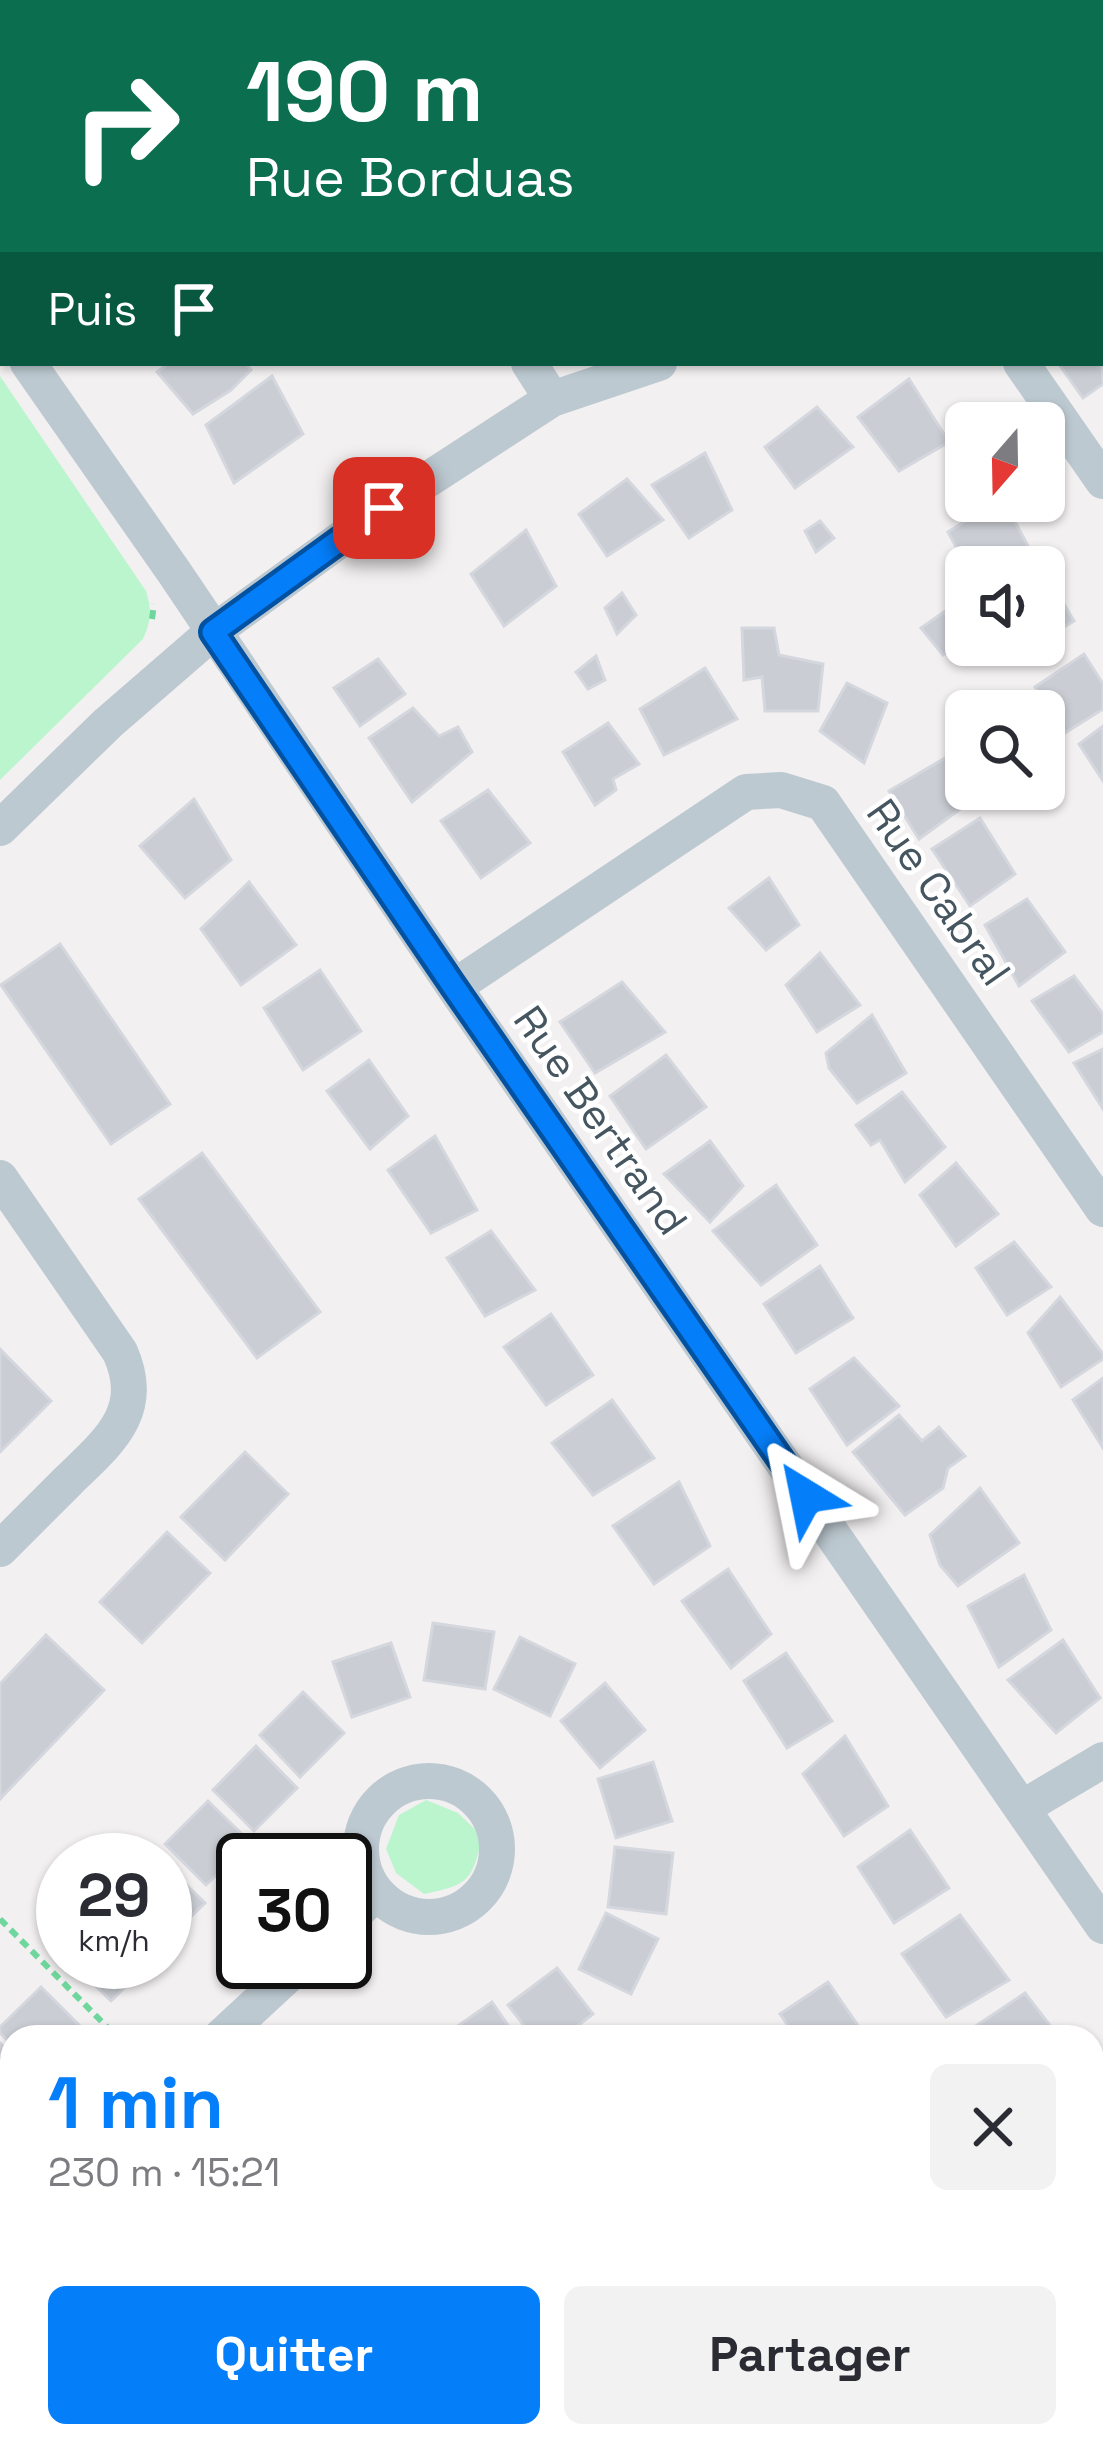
<!DOCTYPE html>
<html lang="fr">
<meta charset="utf-8">
<style>
:root{--surface:#fff;--page:#f2f2f3;--text:#2b2b33;--muted:#7c7c81;--accent:#057ef9}
body{margin:0;font-family:"Space Grotesk",sans-serif;background:var(--page);color:var(--text);height:100vh;display:flex;flex-direction:column;font-size:45px;white-space:nowrap}
*{box-sizing:border-box;margin:0}
p{font-size:39px;color:var(--muted)}
.icon{flex:none;width:66px;height:66px;fill:none;stroke:currentColor;stroke-width:2;stroke-linecap:round;stroke-linejoin:round}
.map{position:relative;flex:1;overflow:hidden}
.panel{position:absolute;left:0px;top:2025px;width:1104px;height:423px;display:flex;flex-direction:column;background:var(--surface);border-radius:36px 36px 0 0;box-shadow:0 3px 9px #0004}
.panel>*{flex:none}
.hud{position:absolute;left:0px;top:0px;width:1104px;height:366px;box-shadow:0 3px 9px #0004;background:#0b6e4f;color:#fff;overflow:hidden}
.needle{width:78px;rotate:200deg}
.tools{position:absolute;left:945px;top:402px;display:grid;gap:24px}
.tools a{display:grid;place-items:center;width:120px;height:120px;border-radius:18px;background:var(--surface);box-shadow:0 3px 9px #0004;font-size:60px}
.speed{position:absolute;left:36px;top:1833px;display:flex;gap:24px;font-size:60px;font-weight:700;text-align:center}
.speed>*{display:grid;place-content:center;width:156px;height:156px;border-radius:50%;background:var(--surface);box-shadow:0 3px 9px #0004;line-height:1}
.speed small{font-size:30px;font-weight:400}
.speed .limit{border:6px solid #111;border-radius:18px;background:#fff;color:#111}
.pin{position:absolute;display:grid;place-items:center;width:102px;height:102px;color:#fff;margin:-51px;border-radius:24px;box-shadow:0 6px 18px #0006}
.me{position:absolute;width:132px;margin:-66px;rotate:325deg;stroke-linejoin:round;filter:drop-shadow(0 0 9px #0008)}
.turn{display:flex;align-items:center;gap:42px;height:252px;padding:0 48px;font-size:54px}
.turn .icon{width:156px;height:156px;stroke-width:2.5}
.turn b{display:block;font-size:84px;line-height:102px}
.then{display:flex;align-items:center;height:114px;padding:0 48px;background:#0003;gap:24px;font-size:45px}
.round{display:grid;place-items:center;flex:none;width:126px;height:126px;border-radius:18px;background:var(--page)}
.summary{display:flex;align-items:center;justify-content:space-between;height:204px;padding:0 48px}
h1{font-size:72px;font-weight:700;line-height:90px;color:var(--accent)}
.cta{display:flex;gap:24px;margin-top:auto;padding:24px 48px}
.cta a{flex:1;height:138px;border-radius:18px;background:var(--accent);color:#fff;font-size:48px;font-weight:700;line-height:138px;text-align:center}
.cta a+a{background:var(--page);color:var(--text)}
.map>svg:first-child{display:block}
</style>
<div class="map">
<svg width="1103" height="2447" viewBox="0 0 1103 2447">
<rect width="100%" height="100%" fill="#f3f0f1"/>
<!-- green -->
<path fill="#bbf5ce" d="M0 376 146 591C152 610 151 621 143 639L0 780Z
M426 1800 458 1813 482 1836C473 1880 469 1885 424 1894L396 1873 386 1849 399 1815Z
M12 2256V2353L0 2360V2266Z"/>
<!-- building -->
<path fill="#caced4" stroke="#d4d7dd" stroke-width="3" d="M603 0H679L678 3 661 1 660 3H611Z
M701 0H759L758 3H700Z
M787 0H856L857 1 847 3H788Z
M3 88V144L0 139V90Z
M1101 304 1103 384 1083 398 1058 363H1101Z
M169 363H245L251 370 231 390 193 414 157 372Z
M272 376 303 434 234 483 206 425Z
M909 379 949 442 899 471 858 417Z
M817 407 853 447 795 488 765 447Z
M705 453 732 510 689 538 652 485Z
M627 479 663 520 607 556 579 514Z
M997 501H1004L1029 548 1002 567H967L948 532Z
M820 521 834 538 816 552 805 531Z
M526 530 556 586 504 626 471 574Z
M1044 570 1074 621 1044 639Z
M622 593 636 615 617 634 605 608Z
M944 612 962 641 943 655 921 628Z
M742 628H774L779 655 823 664 818 711H765L762 677 744 680Z
M1009 645H1035L1015 657Z
M1084 654 1103 684V709L1065 733 1035 687Z
M596 656 605 680 588 689 576 672Z
M378 659 405 694 360 726 334 688Z
M705 668 737 719 664 755 640 709Z
M847 683 887 703 864 763 820 731Z
M413 708 439 736 458 727 472 752 412 802 369 738Z
M608 723 639 764 613 779 616 790 595 805 563 752Z
M1103 726V781L1079 744Z
M945 758 971 801 919 839 889 791Z
M488 790 530 843 481 878 441 821Z
M194 799 231 860 185 898 140 846Z
M980 818 1015 874 970 906 932 849Z
M769 878 799 925 766 950 729 908Z
M249 882 296 945 241 985 201 929Z
M1027 899 1065 952 1019 986 985 925Z
M60 944 170 1104 111 1144 1 985Z
M820 953 860 1005 817 1032 786 985Z
M320 970 361 1031 303 1070 264 1008Z
M1074 976 1103 1014V1032L1069 1052 1032 1001Z
M622 982 665 1032 595 1073 560 1022Z
M872 1015 906 1073 857 1103 829 1068 826 1053Z
M1103 1049V1109L1074 1063Z
M666 1055 706 1107 646 1149 610 1096Z
M369 1060 408 1116 370 1149 327 1091Z
M902 1092 945 1147 905 1182 880 1140 871 1145 856 1125Z
M435 1136 477 1210 431 1233 388 1170Z
M710 1141 743 1186 710 1222 664 1174Z
M202 1153 320 1312 257 1358 139 1199Z
M956 1163 998 1214 956 1246 920 1195Z
M776 1185 817 1245 761 1285 713 1231Z
M491 1231 535 1290 485 1316 447 1258Z
M1014 1242 1051 1287 1007 1315 976 1268Z
M820 1266 853 1318 796 1353 764 1304Z
M1060 1297 1103 1354V1359L1061 1387 1028 1333Z
M551 1314 593 1375 546 1405 504 1347Z
M0 1349 51 1401 0 1452Z
M854 1358 899 1406 847 1445 810 1389Z
M1103 1378V1448L1073 1400Z
M612 1400 654 1458 593 1495 552 1443Z
M899 1415 922 1441 939 1427 965 1456 948 1468 943 1488 905 1515 853 1452Z
M245 1452 288 1494 225 1560 181 1517Z
M679 1482 710 1546 654 1584 613 1526Z
M980 1488 1019 1543 958 1586 940 1565 930 1535Z
M167 1532 210 1573 142 1643 100 1602Z
M728 1569 771 1634 731 1668 682 1601Z
M1024 1575 1051 1630 999 1667 968 1606Z
M433 1623 494 1632 485 1689 424 1680Z
M46 1635 104 1690 0 1799V1684Z
M520 1637 575 1664 550 1716 494 1689Z
M1063 1640 1100 1698 1056 1733 1008 1680Z
M391 1643 410 1697 352 1717 333 1662Z
M786 1653 832 1721 787 1748 744 1681Z
M605 1683 645 1730 600 1768 561 1721Z
M303 1692 344 1733 300 1777 260 1735Z
M845 1736 888 1806 844 1836 803 1774Z
M256 1746 297 1788 254 1831 213 1790Z
M653 1762 672 1821 616 1838 598 1779Z
M208 1801 250 1842 206 1885 165 1844Z
M910 1830 949 1888 894 1923 858 1867Z
M615 1847 673 1853 666 1914 608 1907Z
M165 1864 205 1903 165 1942Z
M606 1913 658 1939 631 1994 579 1969Z
M960 1915 1009 1980 946 2017 902 1954Z
M72 1962H150L111 2001Z
M557 1968 593 2014 563 2037H533L508 2005Z
M828 1982 866 2037H796L780 2014Z
M41 1987 82 2028 73 2037H12V2045L0 2033V2027Z
M1025 1993 1059 2037H984L976 2026Z
M492 2002 516 2037H442Z
M0 2043 12 2055V2094L0 2106Z
M1092 2102 1103 2115V2163L1092 2169Z
M1103 2423V2447H1098L1092 2436V2430Z
M102 2436H154L162 2447H90L89 2445Z
M500 2436H569L576 2447H508Z"/>
<g fill="none" stroke-linecap="round" stroke-linejoin="round">
<!-- path -->
<path stroke="#6fd79d" stroke-width="6" stroke-dasharray="9 6" stroke-linecap="butt" d="M152 619 154 604
M0 1919 117 2037"/>
<!-- street -->
<path stroke="#bdc9d1" stroke-width="36" d="M289 0 291 3
M1101 205 1103 204
M0 323 3 328
M28 363 174 572 454 987 1103 1926
M529 363 552 399
M1021 363 1103 481
M0 828 108 723 213 632 384 508 552 399 659 363
M454 987 746 792 781 790 823 803 1103 1209
M0 1178 120 1352C147 1412 108 1442 68 1481 45 1504 23 1526 0 1549
M361 1849a68 68 0 1 1 136 0a68 68 0 1 1-136 0Z
M1022 1808 1103 1760
M345 1922 377 1893
M221 2037 302 1962
M0 2243 12 2231
M0 2392 12 2384"/>
<!-- secondary -->
<path stroke="#bccad6" stroke-width="51" d="M1092 2258 1103 2252
M1092 2324 1103 2318
M761 2447 780 2436
M880 2447 899 2436"/>
</g>
<g fill="none" stroke-linecap="round" stroke-linejoin="round">
<defs>
<path id="route" d="M384 508 213 632 454 987 806 1496"/>
</defs>
<!-- route casing -->
<use href="#route" stroke="#0352a2" stroke-width="30"/>
<!-- route -->
<use href="#route" stroke="#057ef9" stroke-width="21"/>
</g>
<g text-anchor="middle" stroke-width="9" stroke-linejoin="round" paint-order="stroke">
<!-- street labels -->
<g font-size="42" fill="#465660" stroke="#fff">
<text transform="translate(939 892) rotate(55)" y="15">Rue Cabral</text>
<text transform="translate(601 1120) rotate(55)" y="15">Rue Bertrand</text>
</g>
</g>
</svg>
<div class="tools">
<a><svg class="needle" viewBox="-14 -14 28 28"><path d="M0-13l5 13h-10z" fill="#e53935"/><path d="M0 13l5-13h-10z" fill="#7c7c81"/></svg></a>
<a><svg class="icon" aria-label="sound" viewBox="0 0 24 24"><path d="M4 9h4l5-4v14l-5-4H4zM17 9q2 3 0 6"/></svg></a>
<a><svg class="icon" aria-label="search" viewBox="0 0 24 24"><circle cx="10" cy="10" r="6"/><path d="M15 15l6 6"/></svg></a>
</div>
<div class="speed"><div>29<small>km/h</small></div><div class="limit">30</div></div>
<div class="pin" style="left:384px;top:508px;background:#d93025"><svg class="icon" aria-label="arrive" viewBox="0 0 24 24"><path d="M6 21V4h12l-3 4 3 4H6"/></svg></div>
<svg class="me" style="left:806px;top:1496px" viewBox="-20 -20 40 40"><path d="M0-17L14 15 0 8-14 15z" fill="#057ef9" stroke="#fff" stroke-width="4"/></svg>
<div class="hud">
<div class="turn"><svg class="icon" aria-label="right" viewBox="0 0 24 24"><path d="M7 20v-9h11M14 6l5 5-5 5"/></svg><div><b>190 m</b>Rue Borduas</div></div>
<div class="then">Puis<svg class="icon" aria-label="arrive" viewBox="0 0 24 24"><path d="M6 21V4h12l-3 4 3 4H6"/></svg></div>
</div>
<section class="panel">
<div class="summary"><div><h1>1 min</h1><p>230 m · 15:21</p></div><a class="round"><svg class="icon" aria-label="close" viewBox="0 0 24 24"><path d="M6 6l12 12M18 6L6 18"/></svg></a></div>
<div class="cta"><a>Quitter</a><a>Partager</a></div>
</section>
</div>
